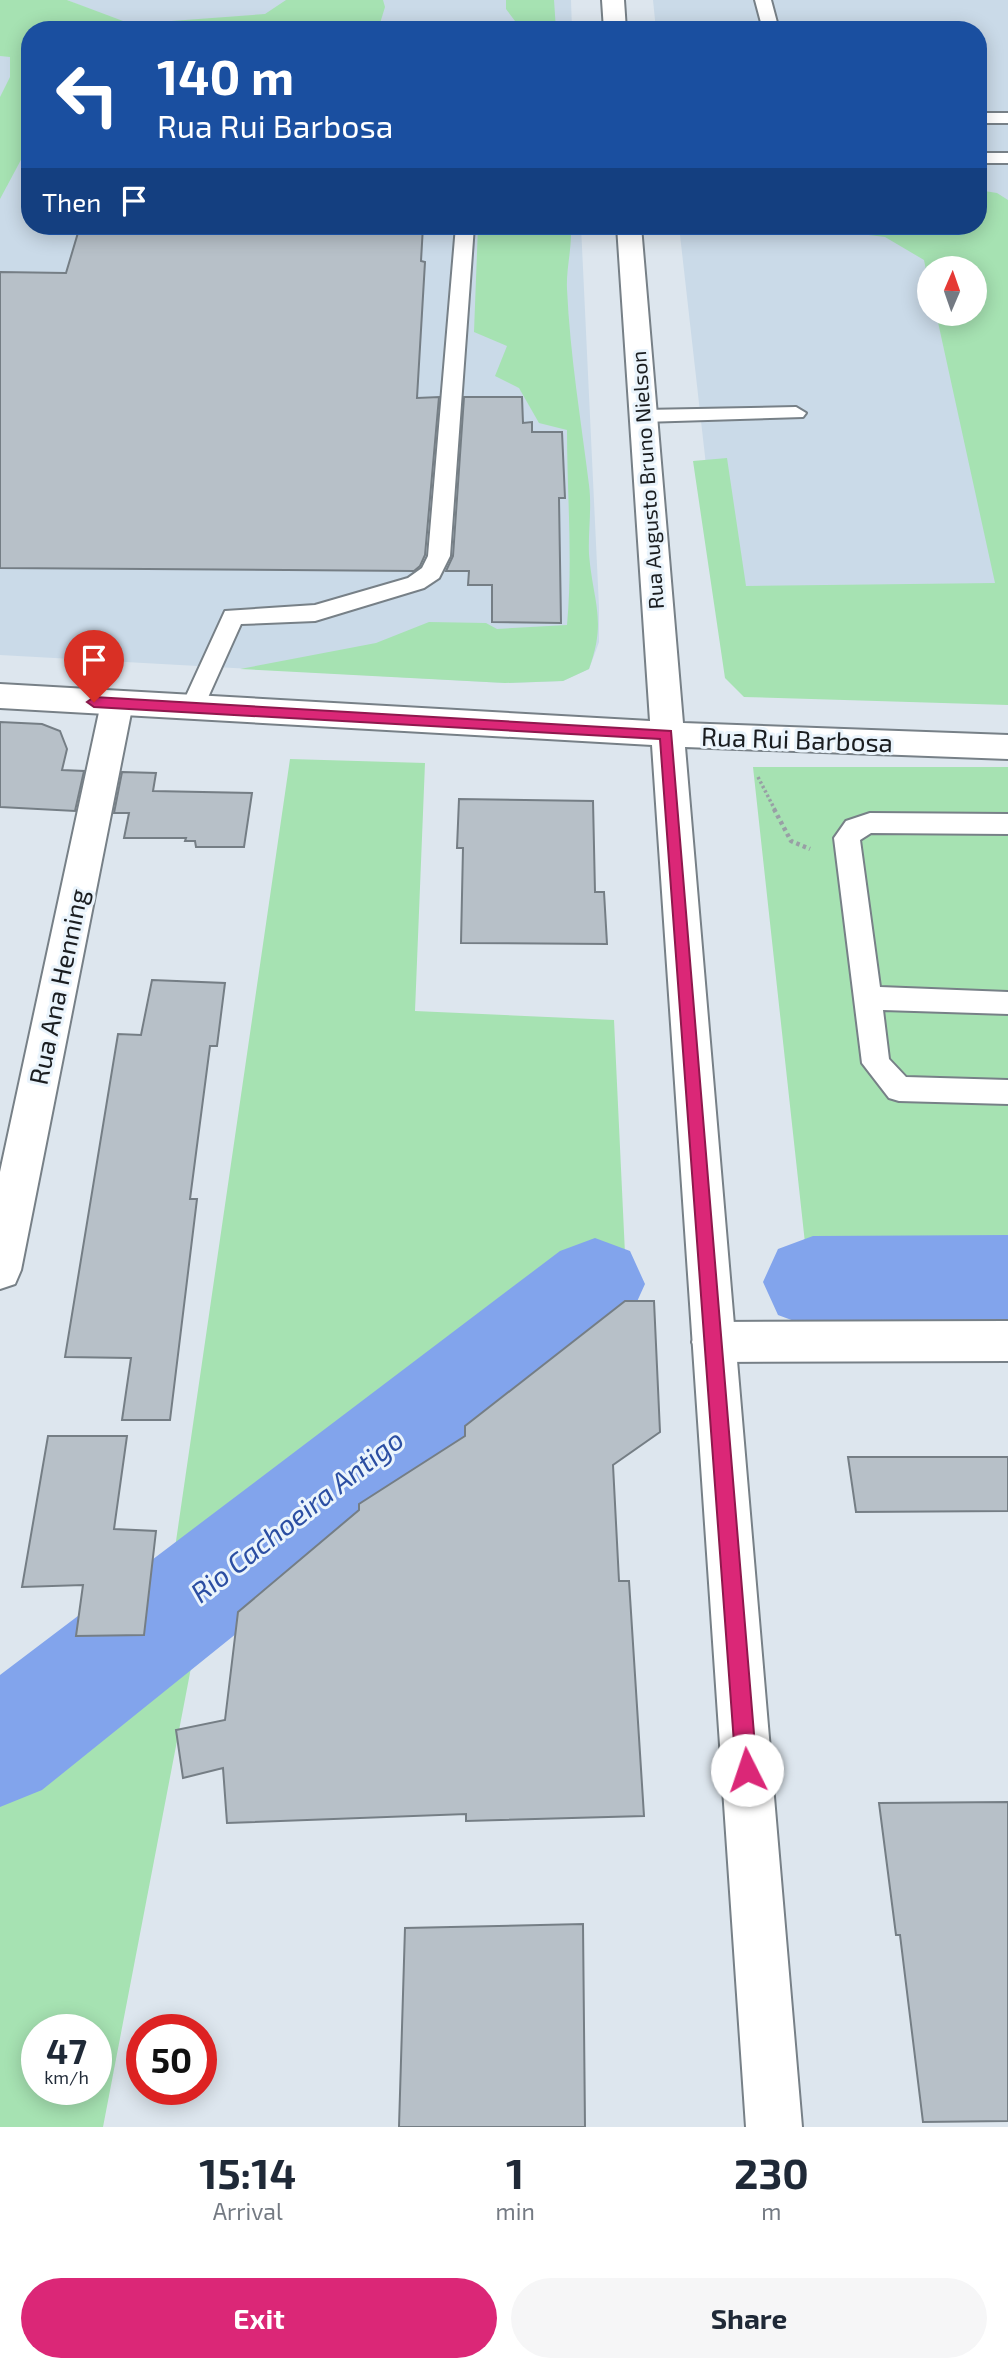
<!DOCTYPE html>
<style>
:root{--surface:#fff;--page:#f6f6f7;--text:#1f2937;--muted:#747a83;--accent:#db2777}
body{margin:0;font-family:"Exo 2",sans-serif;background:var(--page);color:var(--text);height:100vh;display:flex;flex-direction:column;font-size:26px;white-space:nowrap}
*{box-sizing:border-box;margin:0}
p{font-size:23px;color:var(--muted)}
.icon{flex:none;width:38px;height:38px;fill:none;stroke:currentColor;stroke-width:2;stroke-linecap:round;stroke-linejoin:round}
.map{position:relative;height:2127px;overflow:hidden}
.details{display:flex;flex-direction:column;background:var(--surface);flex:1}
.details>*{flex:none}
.banner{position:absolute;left:21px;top:21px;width:966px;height:214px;border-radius:28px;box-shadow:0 4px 18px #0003;background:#1a4fa0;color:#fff;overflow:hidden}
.needle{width:46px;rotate:2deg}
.controls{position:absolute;left:917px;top:256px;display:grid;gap:14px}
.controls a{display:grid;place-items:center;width:70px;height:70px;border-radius:50%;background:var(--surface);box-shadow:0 4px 18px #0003;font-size:35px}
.speed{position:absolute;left:21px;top:2014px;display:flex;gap:14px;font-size:35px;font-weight:700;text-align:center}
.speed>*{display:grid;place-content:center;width:91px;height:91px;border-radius:50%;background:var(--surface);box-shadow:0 4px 18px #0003;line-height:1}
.speed small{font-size:18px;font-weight:400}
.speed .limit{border:10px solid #d22;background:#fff;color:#111}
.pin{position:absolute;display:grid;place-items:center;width:60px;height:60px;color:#fff;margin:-72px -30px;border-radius:50% 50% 50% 0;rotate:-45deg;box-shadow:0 0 7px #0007}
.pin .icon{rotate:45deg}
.me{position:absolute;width:77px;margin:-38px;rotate:356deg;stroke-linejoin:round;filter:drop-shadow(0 0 5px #0008)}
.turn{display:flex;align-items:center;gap:24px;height:147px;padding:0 21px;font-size:32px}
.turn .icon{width:91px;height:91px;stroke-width:2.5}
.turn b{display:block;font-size:49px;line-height:60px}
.then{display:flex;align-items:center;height:66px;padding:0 21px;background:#0003;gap:14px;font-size:26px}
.eta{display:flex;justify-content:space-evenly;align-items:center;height:119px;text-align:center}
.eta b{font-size:42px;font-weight:700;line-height:49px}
.action{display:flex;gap:14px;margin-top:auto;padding:14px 21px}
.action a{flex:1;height:80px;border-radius:42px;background:var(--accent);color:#fff;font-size:28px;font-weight:700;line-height:80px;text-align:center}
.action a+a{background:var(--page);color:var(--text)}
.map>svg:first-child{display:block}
</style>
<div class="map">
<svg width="1008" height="2127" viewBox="0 0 1008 2127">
<rect width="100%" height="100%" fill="#dde6ee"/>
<!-- built -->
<path fill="#cadae8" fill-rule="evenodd" d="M67 0H571L572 30H127L96 12Z
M653 0H1008V699L729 669 679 226H978V30H656ZM929 268H975V313H929Z
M0 56H30V226H581L599 607V642L589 669 563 681 505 683 0 655Z"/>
<!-- green -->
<path fill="#a6e2b2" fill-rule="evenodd" d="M0 0H67L131 24 265 14 286 0H383L385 7 378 30H30V143L0 199V97L10 77V57L0 56Z
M506 0H554L556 30H512L518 25 506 9Z
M978 190 997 193 1008 200V705L744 697 725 678 693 461 727 458 746 586 995 583 936 313H975V268H929V285L924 260 885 237 844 232 840 226H978Z
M478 226H571C572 249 566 269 567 289 570 355 581 420 589 485 592 508 588 532 589 554 593 602 607 620 589 669L563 681 505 683 240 669 376 643 429 622 486 623 497 629 567 625C573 560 567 495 567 430L539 423 519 388 495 376 507 346 474 332Z
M290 759 425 763 415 1011 614 1020 627 1296 199 1626 103 2127H0V1745L143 1656 175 1548ZM37 2030H96V2090H37Z
M753 767H1008V1245L805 1243Z"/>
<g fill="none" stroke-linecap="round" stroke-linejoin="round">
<!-- river -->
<path fill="#82a4ec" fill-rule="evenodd" d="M1008 1235V1327L813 1328 778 1315 763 1282 778 1249 813 1236Z
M595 1238 630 1251 645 1284 630 1317 42 1790 0 1807V1675L560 1251Z"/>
</g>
<!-- building -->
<path fill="#b7c0c8" stroke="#757e85" stroke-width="2" d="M80 226H423L421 261 425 262 417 398 439 397 425 555 420 566 414 571 0 568V272L66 273Z
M464 397H522L523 423 532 422V432H562L565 498H559L561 623 492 622V585H468L469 571H446L453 556Z
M0 722 42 724 60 731 67 749 62 770 84 771 75 811 0 807Z
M122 772 156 773 153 791 252 793 244 847H196L195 841H185L186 838H124L129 813H114Z
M459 799 593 801 595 892H604L607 944 461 943 463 848H457Z
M152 980 225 983 217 1046H210L190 1199H197L170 1420H122L131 1358 65 1357 118 1034 141 1035Z
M625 1301H654L660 1432 613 1465 619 1581H629L644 1816 466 1821V1814L227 1823 223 1768 183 1778 176 1730 225 1720 238 1612 359 1510V1504L465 1436V1426Z
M48 1436H127L114 1529 156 1531 144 1635 76 1636 83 1585 22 1587Z
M848 1457H1008V1511L856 1512Z
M1008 1802V2121L923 2122 900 1935H896L879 1803Z
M583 1924 585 2127H399L405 1928Z"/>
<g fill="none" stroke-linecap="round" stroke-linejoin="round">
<defs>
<path id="lane" d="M755 0H771L779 30H763Z
M978 113H1008V123H978Z
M978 153H1008V163H978Z
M456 226H474L450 556 439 578 424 588 315 621 241 624 201 713 193 716 185 713 181 707 225 611 315 605 408 578 422 568 428 556Z
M796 407 806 413 803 417 643 422 633 416 643 410Z
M870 813 1008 814V834L871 833 860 840 880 987 1008 992V1014L883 1010 889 1059 906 1077 1008 1080V1104L899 1101 889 1098 862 1063 834 838 846 821Z"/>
<path id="street" d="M117 691 129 695 133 703 21 1270 15 1284 0 1289V1172L101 703 105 695Z
M1008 1321V1361L714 1362 699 1356 692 1342 699 1328 714 1322Z"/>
<path id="secondary" d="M602 0H624L626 30H604Z
M617 226H641L683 723 1008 735V759L685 747 802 2127H746L652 745 0 708V684L650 721Z"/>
</defs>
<!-- lane casing -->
<use href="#lane" stroke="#778087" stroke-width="4"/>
<!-- street casing -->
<use href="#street" stroke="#778087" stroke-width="4"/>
<!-- secondary casing -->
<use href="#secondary" stroke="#778087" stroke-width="4"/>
<!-- path-far1 -->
<path stroke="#989fa5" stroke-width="3.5" stroke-dasharray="2.5 2.5" stroke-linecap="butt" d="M758 777 775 810"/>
<!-- path -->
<path stroke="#989fa5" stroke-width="4.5" stroke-dasharray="3.5 3.5" stroke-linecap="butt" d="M774 809 791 841 810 849"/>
<!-- lane -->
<use href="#lane" fill="#fff" fill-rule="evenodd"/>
<!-- street -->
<use href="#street" fill="#fff" fill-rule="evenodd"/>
<!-- secondary -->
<use href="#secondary" fill="#fff" fill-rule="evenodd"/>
</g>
<!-- route -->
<path fill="#db2777" stroke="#8e194d" stroke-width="2" d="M94 697 671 731 757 1770 754 1778 747 1781 739 1778 736 1770 660 739 94 707 87 702Z"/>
<g text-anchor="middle" stroke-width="6" stroke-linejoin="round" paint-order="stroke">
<!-- far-street labels -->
<g font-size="21" fill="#1a1d20" stroke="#eaf4fc">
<text transform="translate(648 480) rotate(-94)" y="7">Rua Augusto Bruno Nielson</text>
</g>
<!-- street labels -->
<g font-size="26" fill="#1a1d20" stroke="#eaf4fc">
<text transform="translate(797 740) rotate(2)" y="9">Rua Rui Barbosa</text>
<text transform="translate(59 987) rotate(-78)" y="9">Rua Ana Henning</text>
</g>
<!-- water labels -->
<g font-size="28" font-style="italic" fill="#2b4ea2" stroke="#eaf4fc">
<text transform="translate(297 1516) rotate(-38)" y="10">Rio Cachoeira Antigo</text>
</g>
</g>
</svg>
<div class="controls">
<a><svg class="needle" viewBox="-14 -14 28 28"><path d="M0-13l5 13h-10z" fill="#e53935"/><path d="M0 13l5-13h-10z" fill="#747a83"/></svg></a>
</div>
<div class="speed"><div>47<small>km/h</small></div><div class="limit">50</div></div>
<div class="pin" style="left:94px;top:702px;background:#d93025"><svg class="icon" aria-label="arrive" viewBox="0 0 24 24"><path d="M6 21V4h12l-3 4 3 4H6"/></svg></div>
<svg class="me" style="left:747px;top:1770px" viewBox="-20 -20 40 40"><circle r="19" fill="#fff"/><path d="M0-13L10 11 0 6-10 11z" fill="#db2777"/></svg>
<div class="banner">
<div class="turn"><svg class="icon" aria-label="left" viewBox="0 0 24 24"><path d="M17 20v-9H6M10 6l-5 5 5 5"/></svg><div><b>140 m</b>Rua Rui Barbosa</div></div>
<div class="then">Then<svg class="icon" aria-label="arrive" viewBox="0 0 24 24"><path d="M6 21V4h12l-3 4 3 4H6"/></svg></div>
</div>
</div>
<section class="details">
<div class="eta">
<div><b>15:14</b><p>Arrival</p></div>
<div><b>1</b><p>min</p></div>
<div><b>230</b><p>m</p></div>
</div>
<div class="action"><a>Exit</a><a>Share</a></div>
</section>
